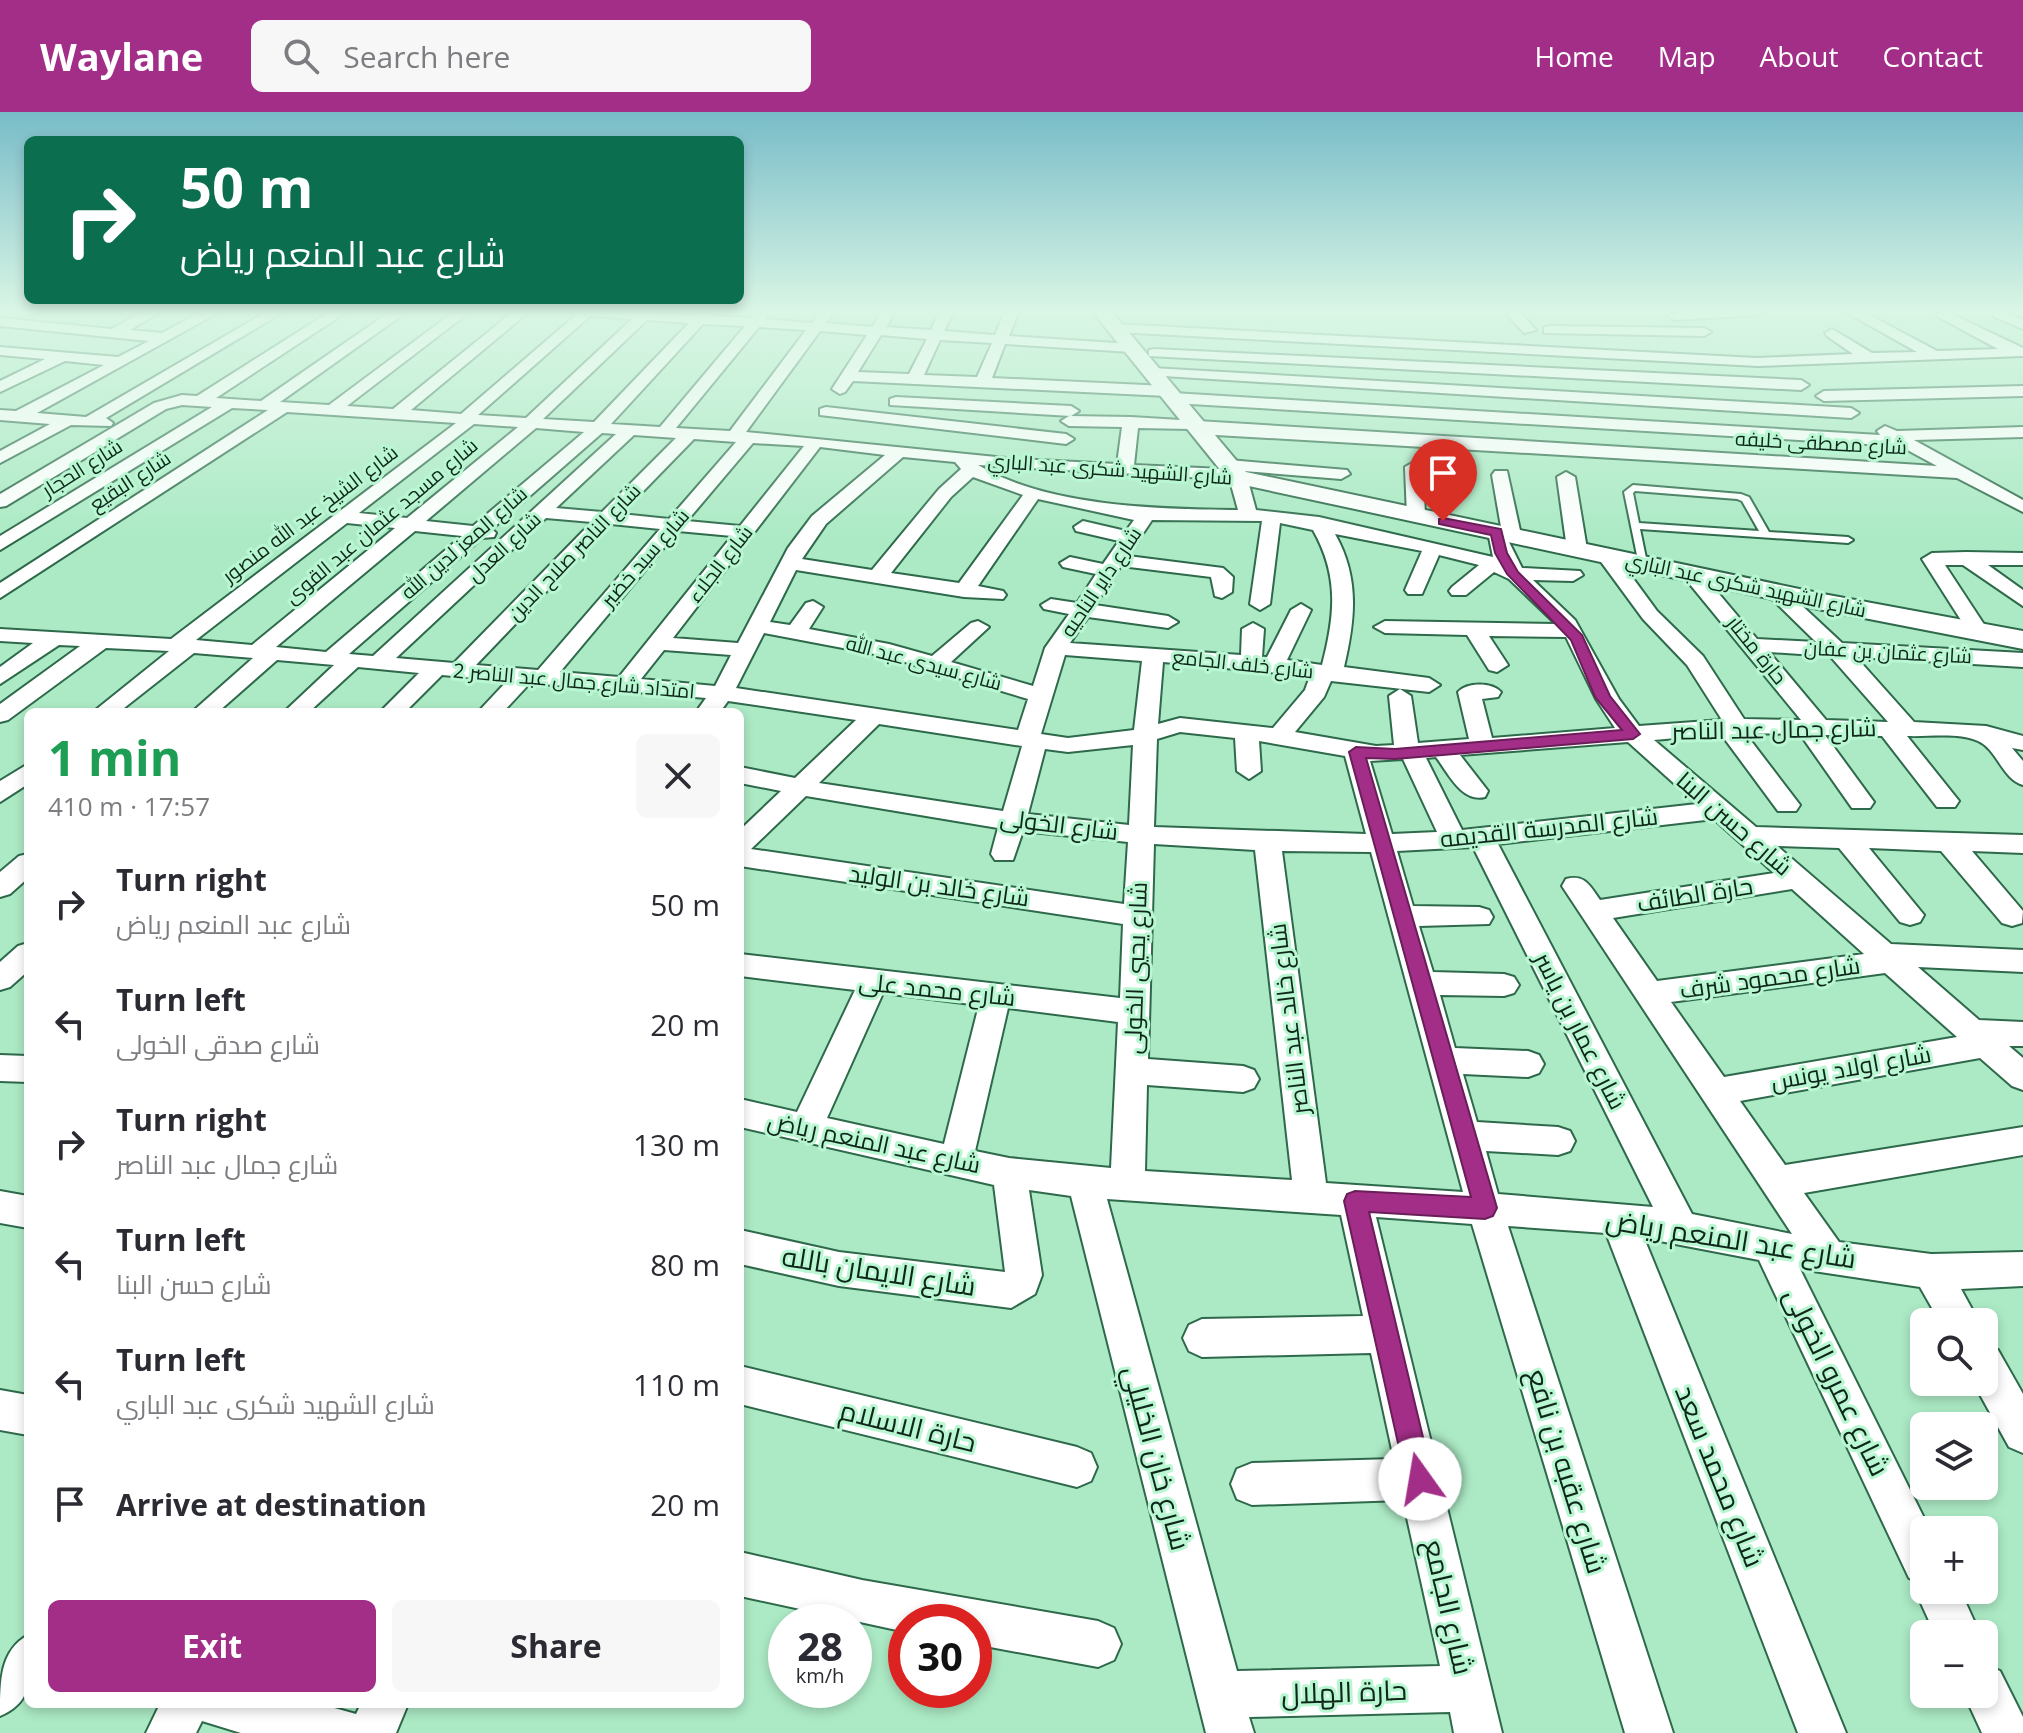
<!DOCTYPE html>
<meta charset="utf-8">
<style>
:root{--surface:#fff;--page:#f7f7f7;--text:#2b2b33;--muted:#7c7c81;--accent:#a22e88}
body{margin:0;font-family:"Open Sans",Cairo,sans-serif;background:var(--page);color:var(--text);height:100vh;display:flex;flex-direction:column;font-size:30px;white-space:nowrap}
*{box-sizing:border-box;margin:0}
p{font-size:26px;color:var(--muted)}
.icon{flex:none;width:44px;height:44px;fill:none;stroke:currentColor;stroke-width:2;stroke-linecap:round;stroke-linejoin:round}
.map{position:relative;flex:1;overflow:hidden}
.details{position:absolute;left:24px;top:596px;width:720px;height:1000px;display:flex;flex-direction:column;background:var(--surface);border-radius:12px;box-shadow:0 4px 12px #0003}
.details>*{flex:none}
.top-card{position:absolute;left:24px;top:24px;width:720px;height:168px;border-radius:12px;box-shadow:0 4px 12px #0003;background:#0b6e4f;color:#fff;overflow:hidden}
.tools{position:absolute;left:1910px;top:1196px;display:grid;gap:16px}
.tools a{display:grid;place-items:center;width:88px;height:88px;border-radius:12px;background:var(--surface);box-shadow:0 4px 12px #0003;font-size:40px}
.speed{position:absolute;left:768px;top:1492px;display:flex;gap:16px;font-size:40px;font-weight:700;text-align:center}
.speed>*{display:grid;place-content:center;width:104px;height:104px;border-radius:50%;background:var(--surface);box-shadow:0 4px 12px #0003;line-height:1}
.speed small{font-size:20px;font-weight:400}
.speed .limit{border:12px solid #d22;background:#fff;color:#111}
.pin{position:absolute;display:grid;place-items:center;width:68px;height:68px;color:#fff;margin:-82px -34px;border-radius:50% 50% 50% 0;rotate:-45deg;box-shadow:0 0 8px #0007}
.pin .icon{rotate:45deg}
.me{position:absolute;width:88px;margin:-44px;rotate:347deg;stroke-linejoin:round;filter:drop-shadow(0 0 6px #0008)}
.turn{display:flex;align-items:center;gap:28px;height:168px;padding:0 24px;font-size:36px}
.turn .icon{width:104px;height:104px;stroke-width:2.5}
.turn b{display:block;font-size:56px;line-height:68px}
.round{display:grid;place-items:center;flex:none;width:84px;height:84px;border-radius:12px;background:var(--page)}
.head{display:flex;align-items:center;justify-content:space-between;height:136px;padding:0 24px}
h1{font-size:48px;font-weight:700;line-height:60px;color:#1e9e55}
.primary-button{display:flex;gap:16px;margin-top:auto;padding:16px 24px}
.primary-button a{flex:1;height:92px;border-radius:12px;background:var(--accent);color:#fff;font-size:32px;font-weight:700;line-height:92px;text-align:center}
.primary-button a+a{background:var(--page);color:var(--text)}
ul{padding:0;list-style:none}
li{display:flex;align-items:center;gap:24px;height:120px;padding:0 24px}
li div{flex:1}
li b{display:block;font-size:30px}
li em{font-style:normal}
header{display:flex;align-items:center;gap:48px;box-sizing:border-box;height:112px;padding:0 40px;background:var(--accent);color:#fff}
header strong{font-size:38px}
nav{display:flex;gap:44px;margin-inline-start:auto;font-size:28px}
.search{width:560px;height:72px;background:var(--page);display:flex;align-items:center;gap:20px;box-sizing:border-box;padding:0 28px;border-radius:12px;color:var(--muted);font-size:30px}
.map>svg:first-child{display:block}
</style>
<header>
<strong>Waylane</strong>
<div class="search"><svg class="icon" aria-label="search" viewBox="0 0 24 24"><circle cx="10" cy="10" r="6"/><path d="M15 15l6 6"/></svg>Search here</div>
<nav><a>Home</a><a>Map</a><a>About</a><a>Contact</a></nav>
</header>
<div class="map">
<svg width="2023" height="1621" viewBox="0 0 2023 1621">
<rect width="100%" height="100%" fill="#aceac5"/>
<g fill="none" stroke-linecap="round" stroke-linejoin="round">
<defs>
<path id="service" d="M1633 373 1741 382 1749 385 1769 420 1848 425 1853 428 1848 431 1640 417 1647 451 1639 453 1624 380ZM1635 379 1737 387 1742 389 1759 419 1639 411 1633 381Z"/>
<path id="minor" d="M144 199H162L130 218 162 221 203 199H221L37 301 86 305 268 199H285L106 306 113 311 111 314 71 313 0 351V339L50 312 0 308V298L16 299 104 253 65 249 0 280V269L45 247 0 243V235L118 245 149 229 0 214V206L112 217Z
M331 199H348L216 286 261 289 391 199H408L280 290 329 293 455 199H471L347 294 393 297 514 199H530L411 298 461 302 576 203 570 199 696 203 714 199 710 204 751 206 757 199H770L765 207 812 211 820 200 827 199 832 203 826 211 872 215 882 199H896L886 215 931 218 940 199H954L944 219 995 223 1005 199H1019L1009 224 1131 232 1138 236 1131 240 1005 232 992 266 1167 274 1172 276 1173 281 1880 323 1877 319 1885 314 1897 319 2023 315V325L1914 328 2023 388V400L1957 366 1199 322 1191 317 1138 316 1134 353 1223 357 1220 353 1229 348 1347 358 1350 362 1341 367 1231 358 1247 365 1256 398 1319 405 1493 445 1488 420 1490 416 1501 415 1492 363 1495 359H1507L1521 423 1519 427 1508 428 1522 456 1580 459 1583 463 1573 469 1533 468 1575 508 1619 587 1639 614 1722 608 1687 553 1643 507 1596 443 1606 437 1613 439 1657 499 1703 544 1744 607 1801 608 1684 465 1681 461 1684 457H1698L1757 527 1816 530 1769 484 1766 480 1769 476H1783L1842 531 2023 541V555L1856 545 1914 610 1986 614 2023 624V638L2012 636 2023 649V673C2002 667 1997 637 1978 629 1958 620 1929 625 1907 624L1959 689 1955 695H1937L1882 624 1825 623 1874 690 1870 696H1852L1800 622 1745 621 1800 693 1796 699H1778L1721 622 1654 628 1756 715 2023 723V741L1972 739 2023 799 2022 811 2012 814 2002 811 1941 739 1869 736 1924 803 1920 810 1910 813 1900 810 1839 736 1777 734 1891 832 2023 838V860L1918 855 1979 908 2023 910V934H2009L2023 946V978L2012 974 1980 946 1740 989 1785 1053 2023 1015V1043L1804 1081 1839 1130 1931 1142 2023 1140V1174L1961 1177 1979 1210H1940L1920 1175 1800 1157 1930 1418H1924V1478H1960L1980 1522H1935L1915 1478 1918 1470 1909 1466 1759 1148 1644 1126 1846 1621H1798L1606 1121 1508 1114 1673 1621H1625L1472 1112 1376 1105 1502 1621H1454L1450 1600 1249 1605 1254 1621H1206L1071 1084 1029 1078 1042 1163 1035 1182 1011 1196 839 1174 740 1152V1118L839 1140 1005 1160 994 1073 740 1015V987L797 1000 855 878 740 864V842L1120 886 1123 812 740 754V718L781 679 740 671V655L795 666 856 608 728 589 720 600H696L706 586 530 571 503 600H478L507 569 442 563 405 600H380L419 561 358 555 309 600H284L334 553 277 548 218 600H192L253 546 194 541 119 600H93L169 539 106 536 8 608 0 610V592L80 534 59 533 0 572V555L33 531 0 529V517L171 527 456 311 287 300 0 486V471L268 298 232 296 0 438V424L212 295 182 293 166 297 6 394 0 395V382L154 291 182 283 197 284ZM590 204 632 207 526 306 478 303ZM647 208 689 211 594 310 543 307ZM703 212 745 214 660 315 611 312ZM759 215 806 218 730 319 676 316ZM820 219 867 223 832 277 840 282 845 280 853 269 1167 284V289L1173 291 1900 334 1937 354 1131 305 1069 304 1061 309 1069 314 1122 315 1117 352 1016 347 746 320ZM881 223 927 227 909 262 858 260ZM940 228 992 231 977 265 924 263ZM474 312 518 315 407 406 359 401ZM536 316 584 320 473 414 426 409ZM602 321 616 322 373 544 349 542 482 426 494 425 496 421 492 417ZM634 323 676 326 602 400 556 396ZM694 327 736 330 669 407 621 402ZM753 331 804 334 740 414 687 409ZM820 335 885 343 812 404 788 436 738 531 673 526ZM903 345 955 350 961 357 939 377 872 458 802 447 826 412ZM978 353 1224 367 1230 369 1238 398C1159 397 1047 395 978 353ZM973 365 1023 383 959 471 891 461 951 385ZM1038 387 1134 408 1126 419 1083 409 1074 415 1076 419 1119 429 1103 452 1070 445 1060 451 1063 455 1096 462 1077 491 1051 487 1041 493 1044 497 1069 502 1045 536 1033 574 951 550 989 515 978 509 971 511 932 544 889 532 809 517 823 495 813 489 806 491 790 513 770 510 796 458 964 485 1003 487 1006 483 1003 479 978 474ZM546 406 592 410 454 551 396 546ZM1152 408 1262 409 1250 492 1260 498 1270 492 1280 411 1313 418C1339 464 1335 503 1322 553L1287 548 1311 498 1301 492 1291 498 1267 545H1262L1264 517 1253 511 1242 517 1241 543 1070 531 1088 505 1168 516 1178 510 1168 504 1095 493 1121 454 1211 465 1215 484 1222 486 1232 480 1233 465 1223 456 1128 444ZM347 411 395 416 252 533 196 528ZM611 412 660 417 538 558 476 553ZM415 419 462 424 326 540 276 535ZM678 419 732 424 619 565 560 560ZM1335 422 1422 439 1405 478 1408 482H1422L1439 443 1479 453 1452 475 1449 479 1452 483H1466L1494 460 1509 467 1556 512 1385 509 1374 515 1385 521 1467 523 1489 558 1497 560 1508 553 1489 524 1566 525 1596 587 1615 616 1492 626 1482 587 1498 585 1501 580C1492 570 1467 570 1458 580L1469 627 1418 631 1411 584 1400 577 1389 584 1394 633 1376 634 1295 620 1324 585 1331 569 1429 580 1440 573 1429 566 1344 555C1355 508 1360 466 1335 422ZM764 521 885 544 1028 587 1018 618 736 576ZM664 538 731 543 715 574 641 567ZM1769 540 1830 544 1888 610 1826 608ZM1065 543 1142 549 1134 618 1068 626 1041 622ZM1163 550 1310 564 1305 578 1273 616 1180 606 1158 612ZM879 612 1022 634 1003 699 819 671ZM1180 620 1235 626 1237 659 1249 667 1261 659 1259 629 1345 644 1366 722 1154 715 1157 627ZM1628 630 1697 692 1462 718 1426 646 1436 645C1448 661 1462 691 1485 685L1488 679 1460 643ZM1133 633 1129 713 1028 702 1045 637 1068 640ZM1403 647 1437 720 1392 722 1370 649ZM806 684 998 716 991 742 995 748H1013L1023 719 1128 730 1124 792 751 737ZM1714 707 1774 761 1600 788C1590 774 1585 762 1566 767L1562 774 1792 1122 1692 1102 1498 732ZM1154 732 1255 738 1292 1068 1145 1059 1147 973 1243 980 1254 976 1259 967 1254 958 1243 954 1148 947ZM1473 735 1653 1095 1498 1082 1486 1039 1558 1043 1570 1039 1575 1029 1570 1019 1558 1015 1477 1010 1463 962 1528 965 1539 961 1544 952 1539 943 1528 939 1455 936 1440 883 1504 884 1514 881 1519 873 1514 865 1504 862 1433 860 1419 814 1489 812 1493 805 1489 798 1479 795 1413 794 1397 739ZM1282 739 1371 740 1463 1080 1326 1071ZM1792 777 1864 842 1657 869 1613 806ZM1885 861 1957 925 1724 965 1671 890ZM883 881 979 893 944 1032 827 1006ZM1008 896 1118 910 1111 1056 1009 1046 975 1039ZM1107 1087 1341 1103 1363 1204 1202 1207 1189 1213 1183 1226 1189 1239 1202 1245 1371 1241 1394 1347 1252 1351 1237 1357 1231 1372 1237 1387 1252 1393 1403 1388 1440 1554 1237 1559Z
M1504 199H1519L1536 218 1524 221Z
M1764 199 1757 203 1675 208 1668 204 1684 199Z
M1844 199H1862L1937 239 1998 237 1927 199H1945L2023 236V244L1758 254 1115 220 1108 216 1115 212 1757 246 1853 242 1827 224 1825 221 1832 217 1872 241 1917 240Z
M1994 199H2004L2023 208V217L1994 205Z
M1549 214 1704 216 1711 220 1704 224 1544 221V215Z
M1154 237 1801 268 1809 273 1801 278 1149 244V238Z
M1152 256 1851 296 1859 301 1851 306 1147 263 1145 260Z
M2023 274V284L1824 289 1816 284 1824 279Z
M896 285 1071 294 1079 299 1071 304 890 293V287Z
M826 295 1066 322 1074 327 1066 332 820 303V297Z
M1414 350 1423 355 1425 404 1416 410 1407 404 1405 355Z
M1566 360 1575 365 1587 437 1577 443 1567 437 1557 365Z
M1966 440 2023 441V453H1988L2023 478V494L1963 453H1945L1989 520 1978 526 1971 524 1922 447 1932 441Z
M28 652V672L0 690V669Z
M28 742V766L10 782 0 785V760L19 744Z
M28 831V859L10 875 0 878V850L18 834Z
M0 943 28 944V970L0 969Z
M0 1079 28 1084V1116L0 1111Z
M1984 1233 1998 1238 2023 1282V1341L2009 1335 1973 1270H1984Z
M740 1254 1077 1335 1091 1341 1097 1355 1091 1369 1077 1375 740 1292Z
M0 1278 28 1283V1323L0 1318Z
M740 1440 862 1468 1098 1509 1114 1516 1121 1532 1114 1548 1098 1555 974 1532V1510H906V1520L740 1484Z
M28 1523C28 1559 38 1588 0 1604 0 1568 0 1539 28 1523Z
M1984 1552 2000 1559 2023 1605V1621H1982L1964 1582H1984Z
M160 1592H320L356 1602 361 1592H408L396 1621H241L202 1609 196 1621H146Z"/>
<path id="secondary" d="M1092 199H1111L1246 360 1823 482 2023 519V537L1823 498 1230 370Z"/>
</defs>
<!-- service casing -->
<use href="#service" stroke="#2d694a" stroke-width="4"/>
<!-- minor casing -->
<use href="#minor" stroke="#2d694a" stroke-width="4"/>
<!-- secondary casing -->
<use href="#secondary" stroke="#2d694a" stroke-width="4"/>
<!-- service -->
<use href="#service" fill="#fff" fill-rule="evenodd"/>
<!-- minor -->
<use href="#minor" fill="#fff" fill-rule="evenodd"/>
<!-- secondary -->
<use href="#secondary" fill="#fff" fill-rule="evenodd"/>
</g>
<!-- sky -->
<linearGradient id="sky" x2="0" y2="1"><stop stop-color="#78bcc8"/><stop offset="0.47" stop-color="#daf6e5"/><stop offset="1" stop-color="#daf6e5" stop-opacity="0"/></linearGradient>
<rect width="2023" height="426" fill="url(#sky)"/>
<!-- route -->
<path fill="#a22e88" stroke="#691e58" stroke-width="2" d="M1443 406 1501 417 1507 441 1518 460 1582 523 1610 584 1640 622 1633 627 1395 647 1366 646 1497 1096 1493 1104 1485 1107 1369 1100 1433 1367 1429 1376 1420 1380 1410 1376 1406 1367 1344 1089 1347 1082 1355 1079 1471 1085 1349 640 1356 635 1395 637 1622 618 1595 585 1571 528 1507 462 1495 441 1491 423 1439 412V407Z"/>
<g text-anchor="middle" stroke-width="6" stroke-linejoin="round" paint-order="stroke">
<!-- far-street labels -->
<g font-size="20" fill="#0e271a" stroke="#b9f7d2">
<text transform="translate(1821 331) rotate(3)" y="7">شارع مصطفى خليفه</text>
<text transform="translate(82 356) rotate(-32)" y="7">شارع الحجار</text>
<text transform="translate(1110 357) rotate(4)" y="7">شارع الشهيد شكرى عبد الباري</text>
<text transform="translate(130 369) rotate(-33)" y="7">شارع البقيع</text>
<text transform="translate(310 402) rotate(-37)" y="7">شارع الشيخ عبد الله منصور</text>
<text transform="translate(381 409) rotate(-40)" y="7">شارع مسجد عثمان عبد القوى</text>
<text transform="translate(464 431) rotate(-41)" y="7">شارع المعز لدين الله</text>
<text transform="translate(504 435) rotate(-43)" y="7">شارع العدل</text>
<text transform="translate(574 440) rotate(-46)" y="7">شارع الناصر صلاح الدين</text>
<text transform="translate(645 446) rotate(-49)" y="7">شارع سيد خضير</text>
<text transform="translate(720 452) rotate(-52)" y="7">شارع الجلاء</text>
<text transform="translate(1101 470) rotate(-56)" y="7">شارع داير الناحيه</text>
<text transform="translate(1746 473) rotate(12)" y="7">شارع الشهيد شكرى عبد الباري</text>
<text transform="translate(1757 538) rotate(51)" y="7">حارة مختار</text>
<text transform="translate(1888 540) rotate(3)" y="7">شارع عثمان بن عفان</text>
<text transform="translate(924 551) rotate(15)" y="7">شارع سيدى عبد الله</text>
<text transform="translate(1243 552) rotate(6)" y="7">شارع خلف الجامع</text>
<text transform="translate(574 569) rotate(5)" y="7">امتداد شارع جمال عبد الناصر 2</text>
</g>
<!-- street labels -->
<g font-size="24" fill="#0e271a" stroke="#b9f7d2">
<text transform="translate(1774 618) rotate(-1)" y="8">شارع جمال عبد الناصر</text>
<text transform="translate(1734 712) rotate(41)" y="8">شارع حسن البنا</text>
<text transform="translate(1059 713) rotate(7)" y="8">شارع الخولى</text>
<text transform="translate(1549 716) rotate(-6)" y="8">شارع المدرسة القديمه</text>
<text transform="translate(939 774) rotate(8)" y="8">شارع خالد بن الوليد</text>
<text transform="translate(1695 783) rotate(-9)" y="8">حارة الطائف</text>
<text transform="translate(1136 856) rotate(-88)" y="8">شارع يحيي الخولى</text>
<text transform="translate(1770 866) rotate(-8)" y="8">شارع محمود شرف</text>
<text transform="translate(937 878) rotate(6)" y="8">شارع محمد على</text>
<text transform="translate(1289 907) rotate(-97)" y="8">شارع خالد عبد الناصر</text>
<text transform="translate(1580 919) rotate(63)" y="8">شارع عمار بن ياسر</text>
<text transform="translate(1851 956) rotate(-10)" y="8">شارع اولاد يونس</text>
<text transform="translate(874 1031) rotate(12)" y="8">شارع عبد المنعم رياض</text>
</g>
<!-- near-street labels -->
<g font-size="28" fill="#0e271a" stroke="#b9f7d2">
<text transform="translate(1731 1127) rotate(9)" y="10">شارع عبد المنعم رياض</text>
<text transform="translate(879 1159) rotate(9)" y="10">شارع الايمان بالله</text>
<text transform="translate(1837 1270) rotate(64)" y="10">شارع عمرو الخولى</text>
<text transform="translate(908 1314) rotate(14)" y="10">حارة الاسلام</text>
<text transform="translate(1157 1346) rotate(75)" y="10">شارع خان الخليلي</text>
<text transform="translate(1567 1359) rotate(73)" y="10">شارع عقبه بن نافع</text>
<text transform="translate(1720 1364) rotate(68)" y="10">شارع محمد سعد</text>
<text transform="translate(1449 1495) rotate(77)" y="10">شارع الجامع</text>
<text transform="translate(1344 1580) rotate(-2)" y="10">حارة الهلال</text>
</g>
</g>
</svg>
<div class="tools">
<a><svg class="icon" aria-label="search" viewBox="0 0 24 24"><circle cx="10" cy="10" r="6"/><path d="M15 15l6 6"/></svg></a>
<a><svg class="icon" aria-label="layers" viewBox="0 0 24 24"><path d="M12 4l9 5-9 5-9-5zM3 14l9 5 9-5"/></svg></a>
<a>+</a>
<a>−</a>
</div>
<div class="speed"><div>28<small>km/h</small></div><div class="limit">30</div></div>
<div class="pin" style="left:1443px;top:409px;background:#d93025"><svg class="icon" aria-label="arrive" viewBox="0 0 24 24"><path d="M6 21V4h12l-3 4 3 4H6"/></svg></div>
<svg class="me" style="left:1420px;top:1367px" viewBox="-20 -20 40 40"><circle r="19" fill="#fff"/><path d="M0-13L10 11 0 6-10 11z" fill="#a22e88"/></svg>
<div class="top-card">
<div class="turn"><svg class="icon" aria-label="right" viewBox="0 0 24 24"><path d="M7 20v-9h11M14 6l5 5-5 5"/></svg><div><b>50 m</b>شارع عبد المنعم رياض</div></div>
</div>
<section class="details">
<div class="head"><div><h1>1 min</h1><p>410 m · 17:57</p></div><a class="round"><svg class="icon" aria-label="close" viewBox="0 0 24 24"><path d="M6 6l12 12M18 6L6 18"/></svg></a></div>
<ul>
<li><svg class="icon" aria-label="right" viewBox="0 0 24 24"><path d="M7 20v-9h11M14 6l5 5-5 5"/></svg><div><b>Turn right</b><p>شارع عبد المنعم رياض</p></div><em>50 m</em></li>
<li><svg class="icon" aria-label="left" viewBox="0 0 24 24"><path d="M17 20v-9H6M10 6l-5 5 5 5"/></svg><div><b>Turn left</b><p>شارع صدقى الخولى</p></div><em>20 m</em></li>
<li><svg class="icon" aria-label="right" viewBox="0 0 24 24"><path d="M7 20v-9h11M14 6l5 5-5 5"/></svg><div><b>Turn right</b><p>شارع جمال عبد الناصر</p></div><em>130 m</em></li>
<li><svg class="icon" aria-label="left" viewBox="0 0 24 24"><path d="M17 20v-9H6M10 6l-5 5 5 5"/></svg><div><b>Turn left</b><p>شارع حسن البنا</p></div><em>80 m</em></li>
<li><svg class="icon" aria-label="left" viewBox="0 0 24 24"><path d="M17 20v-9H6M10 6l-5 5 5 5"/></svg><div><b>Turn left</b><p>شارع الشهيد شكرى عبد الباري</p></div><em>110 m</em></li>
<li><svg class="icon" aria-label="arrive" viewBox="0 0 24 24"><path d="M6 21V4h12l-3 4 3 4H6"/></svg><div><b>Arrive at destination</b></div><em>20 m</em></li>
</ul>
<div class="primary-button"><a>Exit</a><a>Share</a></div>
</section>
</div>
